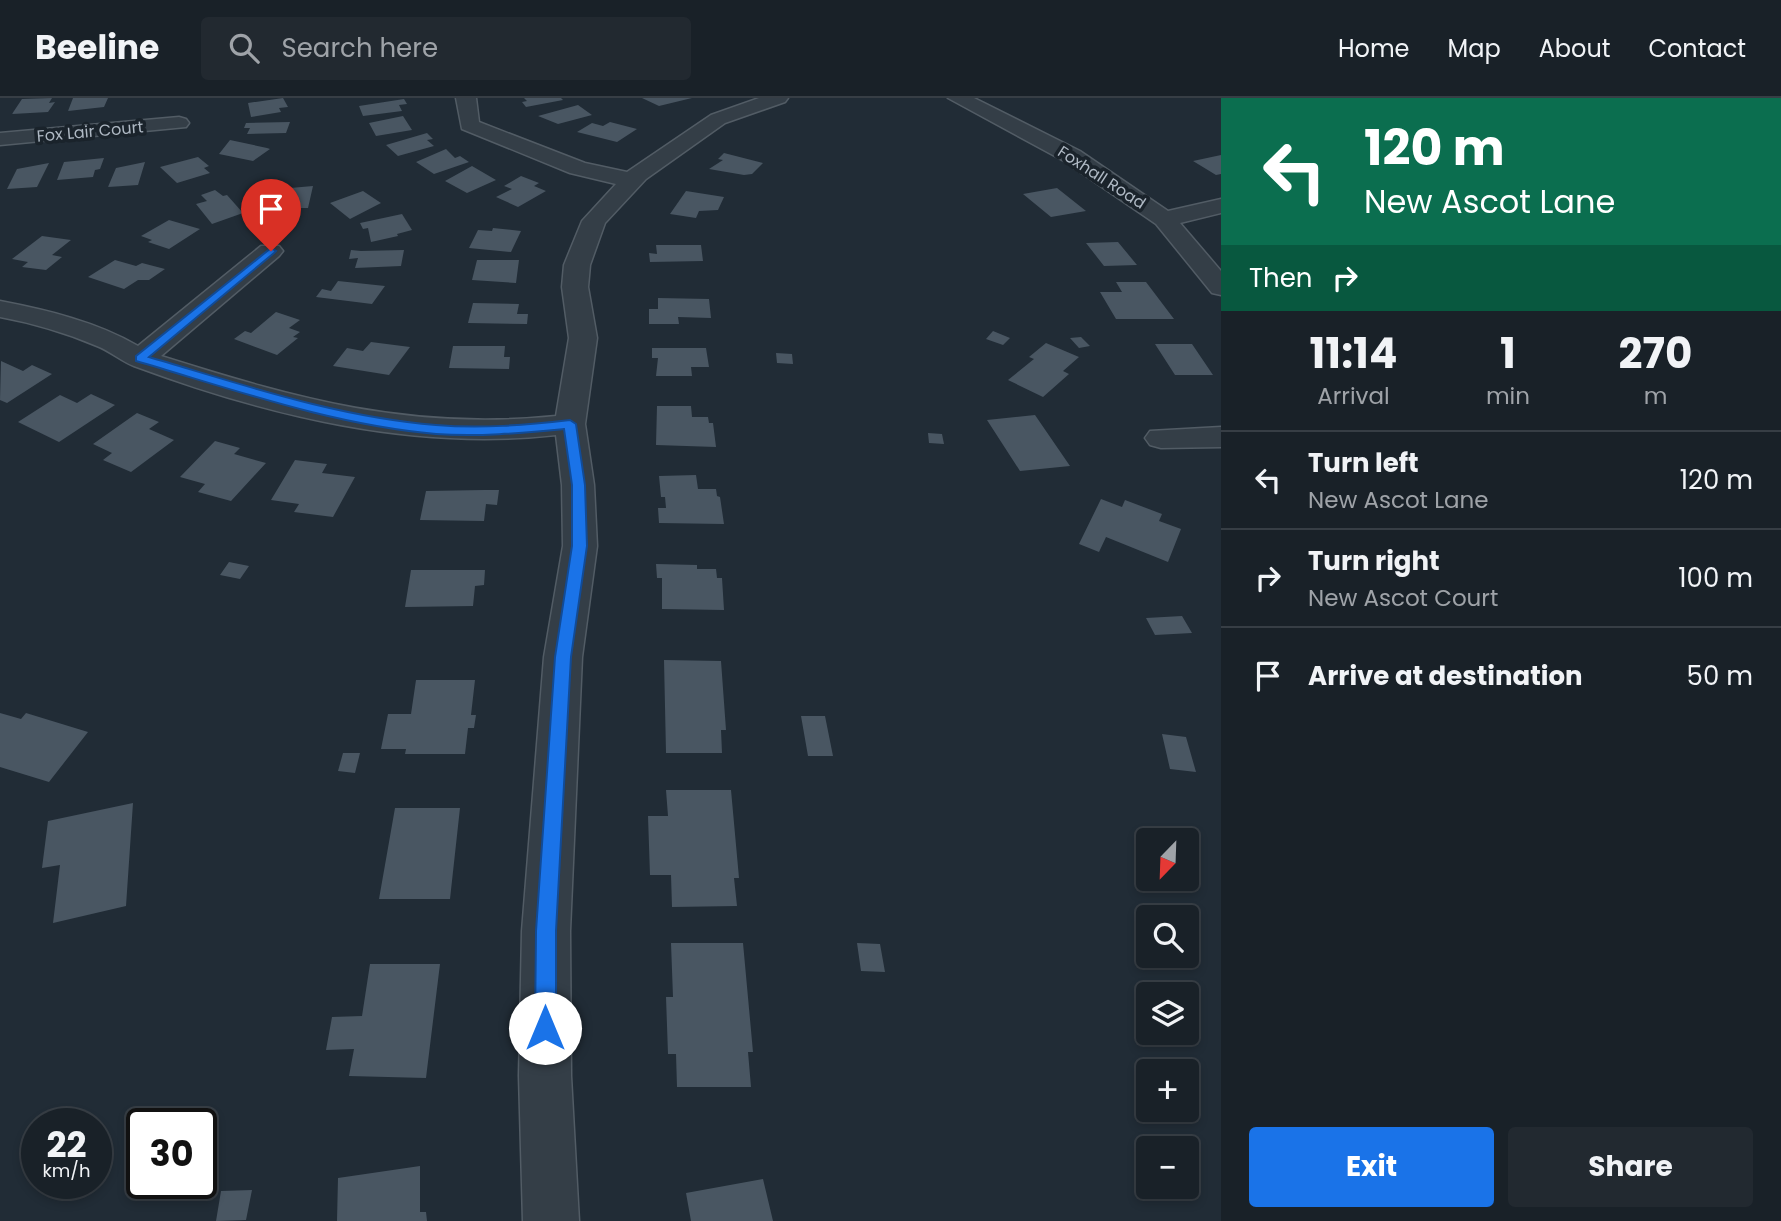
<!DOCTYPE html>
<meta charset="utf-8">
<style>
:root{--surface:#192128;--page:#222930;--text:#f1f3f6;--muted:#9fa3a8;--line:#373e45;--accent:#1a73e8}
body{margin:0;font-family:Poppins,sans-serif;background:var(--page);color:var(--text);height:100vh;display:flex;flex-direction:column;font-size:26px;white-space:nowrap}
*{box-sizing:border-box;margin:0}
p{font-size:23px;color:var(--muted)}
.icon{flex:none;width:38px;height:38px;fill:none;stroke:currentColor;stroke-width:2;stroke-linecap:round;stroke-linejoin:round}
.map{position:relative;flex:1;overflow:hidden}
.side{display:flex;flex-direction:column;background:var(--surface);width:560px}
.side>*{flex:none}
.top-card{background:#0b6e4f;color:#fff;overflow:hidden}
.needle{width:46px;rotate:203deg}
.controls{position:absolute;left:1136px;top:730px;display:grid;gap:14px}
.controls a{display:grid;place-items:center;width:63px;height:63px;border-radius:7px;background:var(--surface);box-shadow:0 4px 10px #0003,0 0 0 2px var(--line);font-size:35px}
.speed{position:absolute;left:21px;top:1010px;display:flex;gap:14px;font-size:35px;font-weight:700;text-align:center}
.speed>*{display:grid;place-content:center;width:91px;height:91px;border-radius:50%;background:var(--surface);box-shadow:0 4px 10px #0003,0 0 0 2px var(--line);line-height:1}
.speed small{font-size:18px;font-weight:400}
.speed .limit{border:4px solid #111;border-radius:10px;background:#fff;color:#111}
.pin{position:absolute;display:grid;place-items:center;width:60px;height:60px;color:#fff;margin:-72px -30px;border-radius:50% 50% 50% 0;rotate:-45deg;box-shadow:0 0 7px #0007}
.pin .icon{rotate:45deg}
.me{position:absolute;width:77px;margin:-38px;rotate:0deg;stroke-linejoin:round;filter:drop-shadow(0 0 5px #0008)}
.turn{display:flex;align-items:center;gap:24px;height:147px;padding:0 28px;font-size:32px}
.turn .icon{width:91px;height:91px;stroke-width:2.5}
.turn b{display:block;font-size:49px;line-height:60px}
.then{display:flex;align-items:center;height:66px;padding:0 28px;background:#0003;gap:14px;font-size:26px}
.eta{display:flex;justify-content:space-evenly;align-items:center;height:119px;text-align:center}
.eta b{font-size:42px;font-weight:700;line-height:49px}
.button{display:flex;gap:14px;margin-top:auto;padding:14px 28px}
.button a{flex:1;height:80px;border-radius:7px;background:var(--accent);color:#fff;font-size:28px;font-weight:700;line-height:80px;text-align:center}
.button a+a{background:var(--page);color:var(--text)}
ul{padding:0;list-style:none}
li{display:flex;align-items:center;gap:21px;height:98px;padding:0 28px;border-top:2px solid var(--line)}
li div{flex:1}
li b{display:block;font-size:26px}
li em{font-style:normal}
header{display:flex;align-items:center;gap:42px;box-sizing:border-box;height:98px;padding:0 35px;background:var(--surface);border-bottom:2px solid var(--line)}
header strong{font-size:33px}
nav{display:flex;gap:38px;margin-inline-start:auto;font-size:24px}
.search{width:490px;height:63px;background:var(--page);display:flex;align-items:center;gap:18px;box-sizing:border-box;padding:0 24px;border-radius:7px;color:var(--muted);font-size:26px}
main{display:flex;flex:1;min-height:0}
.map>svg:first-child{display:block}
</style>
<header>
<strong>Beeline</strong>
<div class="search"><svg class="icon" aria-label="search" viewBox="0 0 24 24"><circle cx="10" cy="10" r="6"/><path d="M15 15l6 6"/></svg>Search here</div>
<nav><a>Home</a><a>Map</a><a>About</a><a>Contact</a></nav>
</header>
<main>
<div class="map">
<svg width="1221" height="1123" viewBox="0 0 1221 1123">
<rect width="100%" height="100%" fill="#212c36"/>
<!-- building -->
<path fill="#495662" d="M52 0 49 5 55 4 48 14 12 16 22 1Z
M73 0H108L104 9 68 13Z
M283 0 288 9 279 10 281 14 251 19 248 5Z
M524 0H561L563 2 526 9 522 4 527 3Z
M642 0H692L659 8Z
M404 1 407 6 399 7 402 13 363 18 359 8Z
M578 7 592 17 558 26 538 18Z
M403 18 412 32 376 38 369 25Z
M290 24 286 35 247 36 250 30H244L246 25Z
M610 24 637 31 617 44 577 34 592 25 603 28Z
M427 35 433 41 427 42 434 48 398 58 386 47Z
M230 42 267 50 270 51 253 63 219 56Z
M446 51 455 60 460 58 469 64 434 76 416 64Z
M724 55 763 65 752 76 744 77 709 71 723 62 718 61Z
M1221 57V76L1216 77 1193 63Z
M198 59 209 68 204 70 210 75 177 85 160 69Z
M104 60 100 71 95 72 93 79 57 82 64 64Z
M145 64 138 87 108 89 116 70Z
M49 65 37 89 7 91 17 71Z
M472 68 496 82 467 95 445 83Z
M521 78 539 85 534 88 546 93 518 109 496 99 512 91 504 88Z
M313 88 308 110H268L272 97H277L279 91Z
M1057 90 1086 113 1051 119 1023 96Z
M215 92 223 98 227 97 243 115 212 126 196 106 207 103 201 97Z
M363 93 381 105 350 121 330 105Z
M686 93 724 99 718 112 699 113 696 120 670 116Z
M402 116 412 132 397 136 398 138 371 144 368 130 363 131 360 125Z
M169 122 200 131 169 151 148 144 152 142 141 138Z
M493 130 521 133 511 154 469 150 478 132 492 133Z
M42 138 71 142 52 157 62 159 46 172 22 169 28 164 12 161Z
M1118 144 1137 167 1104 168 1086 145Z
M656 147H701L703 163 650 164 649 155 657 156Z
M351 152 361 153 404 152 401 168 355 170 358 160 349 161Z
M115 162 136 168 142 165 165 171 149 182H138L124 191 88 179Z
M477 162H519L516 185 472 182Z
M338 183 385 188 372 206 316 199 322 191 331 193Z
M1116 184H1146L1174 221H1116L1100 194H1122Z
M658 200 709 201 711 220 678 219 679 226H649V211H658Z
M473 205 519 206 517 216H528L527 226 468 225Z
M276 214 300 222 289 230 300 234 293 239 298 240 277 257 234 241 245 233 251 235Z
M993 233 1010 240 1003 247 986 241Z
M1081 239 1090 248 1079 250 1070 240Z
M371 244 410 249 389 277 333 268 347 250 363 253Z
M1046 245 1079 259 1063 273 1069 276 1043 299 1008 282 1034 261 1029 259Z
M1155 246H1192L1213 277H1175Z
M453 248H505L504 259H510L509 271 449 270Z
M652 250H706L709 269H691L692 278H656L658 260H652Z
M776 255 792 256 793 266 777 265Z
M1 263 23 273 32 267 52 276 7 305 0 302Z
M91 296 115 307 59 344 18 324 60 297 77 305Z
M657 308H691L692 319H708L709 325H713L716 349 656 347Z
M137 315 159 324 149 331 174 342 131 374 103 362 112 355 93 346Z
M1035 317 1070 368 1020 373 987 322Z
M928 335 942 336 944 346 929 345Z
M215 343 240 350 234 356 266 365 231 403 198 394 205 386 180 379Z
M295 362 327 366 322 375 355 379 333 419 294 414 299 406 271 402Z
M696 377 698 391H716L717 398 720 399 724 426 659 425 658 410H666L665 399H661L659 378Z
M484 392H499L497 407 486 406 484 423 420 422 426 393Z
M1101 401 1122 409 1125 402 1162 416 1159 423 1181 431 1168 464 1106 439 1099 454 1079 446Z
M229 464 249 468 240 481 220 477Z
M656 466 697 467V471H716L717 480H722L724 512 662 511V480H657Z
M411 472H485L484 487 475 488 473 508 405 509Z
M1182 518 1192 535 1155 537 1146 520Z
M664 562 721 563 726 632H721L722 655H666Z
M416 582H475L471 617H476L474 630H468L465 656H405L406 651H381L388 616H411Z
M0 615 21 621 26 615 88 634 49 684 0 669Z
M801 618H825L833 658H808Z
M1162 636 1186 639 1196 674 1170 671Z
M343 655H360L355 675 338 673Z
M666 692H731L739 780H734L737 808 672 809 671 777H650L648 718H668Z
M133 705 126 808 53 825 60 767 42 770 48 723Z
M395 710H460L450 801H379Z
M671 845H743L753 954H748L751 989H677L676 956H668L666 899H673Z
M857 845 880 846 885 874 861 873Z
M370 866H440L426 980 349 978 354 951 326 952 332 919 362 918Z
M420 1068V1114H426L427 1123H337L338 1080Z
M763 1081 773 1123H691L686 1095Z
M252 1092 246 1122 216 1123 221 1093Z"/>
<g fill="none" stroke-linecap="round" stroke-linejoin="round">
<defs>
<path id="minor" d="M456 0H476L479 24 585 65 627 74 711 17 759 0H788L785 4 725 25 646 81 605 125 590 167 588 189 597 240 585 326 594 387 597 448 582 559 570 833 571 978 579 1123H523L519 978 522 833 544 559 563 448 562 387 556 337C412 353 269 318 134 268 121 263 110 253 97 248 66 235 33 225 0 219V203C47 212 97 224 138 248L261 148H279L283 153 279 158 161 258C298 301 410 333 556 318L569 240 562 189 564 167 582 123 616 86 570 75 462 31Z
M948 0H974L1080 53 1168 113 1221 101V115L1180 125 1221 173V197L1212 195 1156 126 1064 63Z
M179 19 186 21 189 25 186 29 0 47V35Z
M1221 329V349L1161 350 1150 347 1145 340 1150 333Z"/>
</defs>
<!-- minor casing -->
<use href="#minor" stroke="#525c65" stroke-width="3"/>
<!-- minor -->
<use href="#minor" fill="#343e47" fill-rule="evenodd"/>
</g>
<!-- route -->
<path fill="#1a73e8" stroke="#114b97" stroke-width="2" d="M271 150 276 153 274 155 149 259C244 287 337 319 436 327 481 331 525 327 570 322L576 326 585 387 587 448 571 559 556 833V930L553 937 545 940 538 937 535 930 536 833 555 559 572 448V387L564 331C521 335 479 339 436 336 333 327 235 292 136 263V258Z"/>
<g text-anchor="middle" stroke-width="7" stroke-linejoin="round" paint-order="stroke">
<!-- far-street labels -->
<g font-size="16" fill="#afb9c4" stroke="#1a232b">
<text transform="translate(90 33) rotate(-5)" y="6">Fox Lair Court</text>
<text transform="translate(1102 79) rotate(33)" y="6">Foxhall Road</text>
</g>
</g>
</svg>
<div class="controls">
<a><svg class="needle" viewBox="-14 -14 28 28"><path d="M0-13l5 13h-10z" fill="#e53935"/><path d="M0 13l5-13h-10z" fill="#9fa3a8"/></svg></a>
<a><svg class="icon" aria-label="search" viewBox="0 0 24 24"><circle cx="10" cy="10" r="6"/><path d="M15 15l6 6"/></svg></a>
<a><svg class="icon" aria-label="layers" viewBox="0 0 24 24"><path d="M12 4l9 5-9 5-9-5zM3 14l9 5 9-5"/></svg></a>
<a>+</a>
<a>−</a>
</div>
<div class="speed"><div>22<small>km/h</small></div><div class="limit">30</div></div>
<div class="pin" style="left:271px;top:153px;background:#d93025"><svg class="icon" aria-label="arrive" viewBox="0 0 24 24"><path d="M6 21V4h12l-3 4 3 4H6"/></svg></div>
<svg class="me" style="left:545px;top:930px" viewBox="-20 -20 40 40"><circle r="19" fill="#fff"/><path d="M0-13L10 11 0 6-10 11z" fill="#1a73e8"/></svg>
</div>
<section class="side">
<div class="top-card">
<div class="turn"><svg class="icon" aria-label="left" viewBox="0 0 24 24"><path d="M17 20v-9H6M10 6l-5 5 5 5"/></svg><div><b>120 m</b>New Ascot Lane</div></div>
<div class="then">Then<svg class="icon" aria-label="right" viewBox="0 0 24 24"><path d="M7 20v-9h11M14 6l5 5-5 5"/></svg></div>
</div>
<div class="eta">
<div><b>11:14</b><p>Arrival</p></div>
<div><b>1</b><p>min</p></div>
<div><b>270</b><p>m</p></div>
</div>
<ul>
<li><svg class="icon" aria-label="left" viewBox="0 0 24 24"><path d="M17 20v-9H6M10 6l-5 5 5 5"/></svg><div><b>Turn left</b><p>New Ascot Lane</p></div><em>120 m</em></li>
<li><svg class="icon" aria-label="right" viewBox="0 0 24 24"><path d="M7 20v-9h11M14 6l5 5-5 5"/></svg><div><b>Turn right</b><p>New Ascot Court</p></div><em>100 m</em></li>
<li><svg class="icon" aria-label="arrive" viewBox="0 0 24 24"><path d="M6 21V4h12l-3 4 3 4H6"/></svg><div><b>Arrive at destination</b></div><em>50 m</em></li>
</ul>
<div class="button"><a>Exit</a><a>Share</a></div>
</section>
</main>
